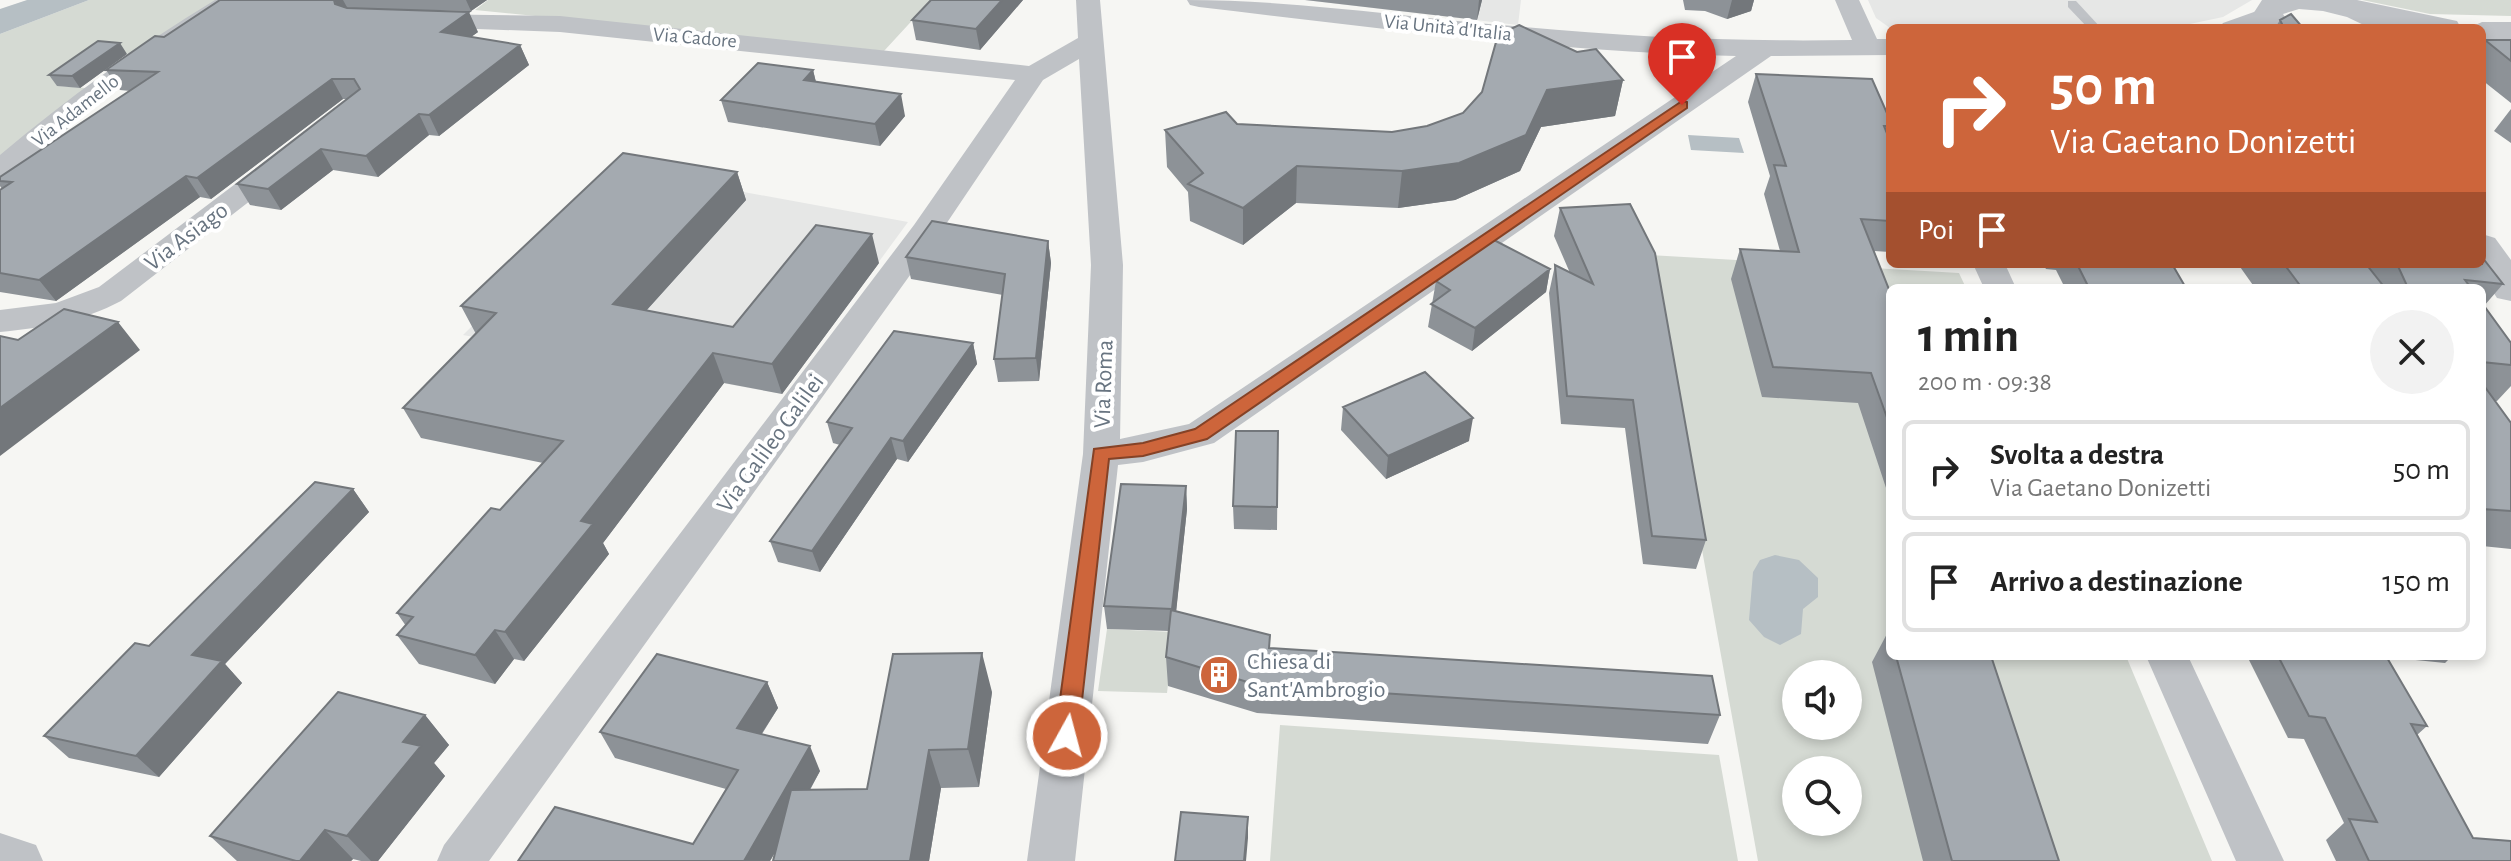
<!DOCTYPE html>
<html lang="it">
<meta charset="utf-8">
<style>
:root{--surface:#fff;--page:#f2f2f2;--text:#222;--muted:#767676;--line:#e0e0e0}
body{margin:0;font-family:"Alegreya Sans",sans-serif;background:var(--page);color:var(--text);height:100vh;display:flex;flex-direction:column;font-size:30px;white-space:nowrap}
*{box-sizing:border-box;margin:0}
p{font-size:26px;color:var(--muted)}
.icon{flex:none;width:44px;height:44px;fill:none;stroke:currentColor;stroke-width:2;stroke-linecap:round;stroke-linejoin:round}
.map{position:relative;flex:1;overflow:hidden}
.sheet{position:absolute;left:1886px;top:284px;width:600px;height:376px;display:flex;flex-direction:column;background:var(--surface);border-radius:12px;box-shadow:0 4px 12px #0003}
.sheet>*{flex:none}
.top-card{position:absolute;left:1886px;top:24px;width:600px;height:244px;border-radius:12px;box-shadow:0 4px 12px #0003;background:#cd653b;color:#fff;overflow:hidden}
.fabs{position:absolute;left:1782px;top:660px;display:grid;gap:16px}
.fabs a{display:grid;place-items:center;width:80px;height:80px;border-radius:50%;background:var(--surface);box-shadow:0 4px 12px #0003;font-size:40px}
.pin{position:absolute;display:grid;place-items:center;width:68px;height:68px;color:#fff;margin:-82px -34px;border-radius:50% 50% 50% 0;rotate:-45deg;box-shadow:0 0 8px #0007}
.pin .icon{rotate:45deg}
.me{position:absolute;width:88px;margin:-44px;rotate:7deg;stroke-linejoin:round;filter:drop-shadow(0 0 6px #0008)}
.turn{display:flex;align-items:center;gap:28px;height:168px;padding:0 32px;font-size:36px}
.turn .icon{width:104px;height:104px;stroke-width:2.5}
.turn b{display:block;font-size:56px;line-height:68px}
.then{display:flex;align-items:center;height:76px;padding:0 32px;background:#0003;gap:16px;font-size:30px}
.round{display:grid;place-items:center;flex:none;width:84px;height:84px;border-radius:42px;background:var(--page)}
.headline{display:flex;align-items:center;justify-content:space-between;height:136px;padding:0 32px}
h1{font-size:48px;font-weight:700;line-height:60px}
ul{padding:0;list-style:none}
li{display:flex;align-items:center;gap:24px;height:100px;margin:0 16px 12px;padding:0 16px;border:4px solid var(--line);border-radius:12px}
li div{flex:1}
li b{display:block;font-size:30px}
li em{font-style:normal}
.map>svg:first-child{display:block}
</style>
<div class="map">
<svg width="2511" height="861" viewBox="0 0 2511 861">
<rect width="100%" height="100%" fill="#f6f6f3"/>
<!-- built -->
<path fill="#e6e7e6" d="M1304 0H1521L1518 25Z
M1868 0H2252L2223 17 2185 25 1890 28 1876 18Z
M629 171 908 222 782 394 463 335Z"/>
<!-- green -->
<path fill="#d5dad3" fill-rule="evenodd" d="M89 0H223L134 54 106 53 59 86 86 88 0 157V34Z
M488 0H931L884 51 475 10Z
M2362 0H2511V16L2430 14Z
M1649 255 1959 273 1966 288H1890V656H2126L2212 861H1758ZM1796 674H1848V726H1796ZM1796 770H1848V822H1796Z
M1107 629 1174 632 1167 693 1098 691Z
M1280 725 1719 755 1738 861H1270Z"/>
<!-- water -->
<path fill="#b6bfc4" d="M27 0H89L0 34V9Z
M1688 135 1739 138 1744 153 1691 150Z
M1775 555 1799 560 1818 578V597L1803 609 1801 634 1780 645 1764 637 1749 620 1753 572 1760 560Z"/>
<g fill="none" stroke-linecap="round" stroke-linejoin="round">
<!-- service -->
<path fill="#bfc2c6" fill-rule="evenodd" d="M2068 1H2076L2101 28H2088L2068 7Z"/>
<!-- minor -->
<path fill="#bfc2c6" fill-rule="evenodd" d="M215 0H244L121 85 10 176 0 179V155C68 98 139 46 215 0Z
M1076 0H1100L1123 265 1120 439 1189 424 1736 56C1557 52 1377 28 1199 7L1190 5 1187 0C1296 0 1404 17 1513 26 1626 37 1739 42 1852 40L1835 0H1859L1877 39H1890V55L1771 56 1214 443 1143 462 1118 465 1075 861H1027L1083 454 1091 265 1079 59 1043 80 936 239 489 861H437L444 845 914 225 1015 80 560 32 425 27 416 24 412 19 416 14 560 16 1029 66 1078 38Z
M2268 7 2277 9 2280 14C2267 32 2240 28 2219 28L2223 23Z
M281 154 291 157 295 163 291 169 121 301C83 321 43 328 0 332V310L56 303 99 287 271 157Z
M1973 264H2005L2016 288H1984Z
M2146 656H2188L2284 861H2236Z
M0 833 36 845 43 861H0Z"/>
<!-- tertiary -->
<path fill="#bfc2c6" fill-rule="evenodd" d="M2262 0H2357L2457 21 2461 28H2370L2347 17 2323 11 2299 9 2283 14 2292 28H2262L2253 14Z
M2482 22H2511V40H2482V28H2469Z
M2482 234 2495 238 2511 260V301L2497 298 2475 264H2482Z"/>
</g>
<!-- wall -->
<path fill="#8d9297" d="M220 0H487L471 11 404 10 478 32 471 37 520 45 529 65 439 136 429 135 378 177 333 170 281 210 250 205 237 184 347 99H343L211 199 200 197 56 301 0 292V190L2 189 0 186V177L130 91 120 90 106 70 164 37Z
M931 0H1023L980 50 916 40 912 20Z
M1305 0H1482L1477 20Z
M1683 0H1754L1751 11 1727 19 1705 11 1685 10Z
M2280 20 2303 28H2275Z
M2485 40H2511V103L2482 80V44Z
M127 54 80 88 57 86 49 75Z
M813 70 816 82 905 116 880 146 728 122 721 100Z
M1756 74 1890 120V134L1888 138 1890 141V252L1874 251 1890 292V500L1858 403 1762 397 1731 279 1740 249 1780 251 1764 194 1770 176 1748 102Z
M1623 80 1615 116 1541 127 1520 171 1455 200 1398 208 1296 203 1243 245 1190 221 1188 192 1167 167 1165 130 1237 124 1392 132 1427 126Z
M2511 109V143L2494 131Z
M737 172 746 200 646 311 733 327 879 263 782 394 724 383 603 543 609 554 524 661 514 659 495 684 419 664 397 635 406 626 397 613 500 510 543 463 421 438 403 408 476 334 461 306Z
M1560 208 1706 540 1696 569 1643 564 1625 428 1561 424 1549 293 1555 265 1570 273 1554 236Z
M1048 241 1051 263 1039 381 998 382 994 359 1003 295 911 279 906 257Z
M2043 264H2172L2186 288H2065L2056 270 2046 269Z
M2238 264H2482L2503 284 2484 306 2511 343V386L2497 401H2495L2511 423V549L2482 546V288H2255Z
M1550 269 1546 292 1472 351 1428 327 1436 281Z
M973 343 977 364 908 462 897 459 820 572 778 562 770 541 840 445 833 443 827 422Z
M1343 407 1469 441 1386 479 1341 430Z
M1278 431 1277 530 1234 529 1233 506Z
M1186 486 1187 509 1176 611 1270 648 1720 715 1708 744 1257 713 1168 686 1166 657 1169 631 1107 629 1104 606Z
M353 489 369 512 225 664 242 683 159 777 69 758 44 736 149 646Z
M1889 630 1890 631V656H1991L2059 861H1923L1872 662Z
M2247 656H2452L2445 663 2386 657 2427 726 2417 735 2473 838 2511 861H2336L2326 840 2344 823 2304 739 2288 738Z
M767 682 778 708 762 734 820 771 810 790 867 789 992 692 979 787 941 788 929 861H773L776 851 770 861H518L693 844 726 789 615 758 600 732Z
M425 715 449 745 434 763 445 776 378 861H361L353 859 351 861H237L210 836Z"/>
<!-- shaded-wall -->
<path fill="#73777b" d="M334 0H343L348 9 342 15Z
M466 0H487L471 11Z
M1002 0H1023L980 50 976 29Z
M1479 0H1482L1477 20Z
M1732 0H1754L1751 11 1727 19Z
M469 12 478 32 450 52 441 32Z
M120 43 127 54 80 88 72 76Z
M520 45 529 65 439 136 429 115Z
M813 70 818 91 804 80Z
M332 79 343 99 211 199 197 178Z
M1623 80 1615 116 1541 127 1520 171 1455 200 1398 208 1402 171 1547 90Z
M901 94 905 116 880 146 875 124Z
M419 114 429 135 378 177 366 156Z
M321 149 333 170 281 210 268 189Z
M1297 166 1296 203 1243 245V208Z
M737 172 746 200 625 334 613 304Z
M186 176 200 197 56 301 39 280Z
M872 234 879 263 782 394 772 364Z
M1048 241 1051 263 1039 381 1036 358Z
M1550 269 1546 292 1472 351 1475 328Z
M118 322 140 350 0 456V408Z
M973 343 977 364 908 462 903 441Z
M713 353 724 383 603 543 609 554 524 661 505 632 581 521Z
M1473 418 1469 441 1386 479 1388 456Z
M891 438 897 459 820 572 812 551Z
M1186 486 1187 509 1174 632 1172 609Z
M353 489 369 512 225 664 242 683 159 777 136 756 192 655Z
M495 630 514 659 495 684 475 655Z
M982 653 992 692 979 787 968 749Z
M767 682 778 708 749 753 737 728Z
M425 715 449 745 434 763 445 776 378 861H371L347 836 403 742Z
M810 746 820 771 770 861H744Z
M929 750 941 788 929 861H910Z
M1248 817V838L1246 861H1244Z
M325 830 353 859 351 861H300Z"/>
<!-- building -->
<path fill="#a4aab0" stroke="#73777b" stroke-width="2" d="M220 0H334L335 4 347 8 469 12 441 32 520 45 429 115 419 114 366 156 321 149 268 189 237 184 360 89 354 79H332L197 178 186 176 39 280 0 273V190L12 182 0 181V177L158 72 106 70 155 36 164 37Z
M931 0H1002L976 29 912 20Z
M2291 14 2303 28H2284L2280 20Z
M1519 25 1577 52 1596 49 1623 80 1547 90 1526 135 1459 163 1402 171 1297 166 1243 208 1188 184 1203 173 1165 130 1226 112 1237 124 1392 132 1427 126 1463 113 1482 92 1498 35Z
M2485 40H2511V61Z
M98 41 120 43 72 76 49 75Z
M758 63 813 70 804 80 901 94 875 124 721 100Z
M1756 74 1872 79 1890 120V126H1884L1890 141V221L1861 219 1890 292V426L1871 373 1773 367 1740 249 1799 252 1774 165 1786 166Z
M623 153 737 172 613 304 733 327 816 225 872 234 772 364 713 353 581 521 593 524 505 632 495 630 475 655 397 635 413 617 397 613 491 508 500 510 563 441 403 408 496 313 461 306Z
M1630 204 1655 253 1706 540 1652 536 1633 400 1567 396 1555 265 1593 284 1560 208Z
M932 221 1048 241 1036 358 994 359 1005 274 906 257Z
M1492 239 1550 269 1475 328 1431 304 1450 290 1436 281Z
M2482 257 2503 284 2465 280 2471 288H2408L2397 264H2482Z
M2077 264H2172L2186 288H2089Z
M2284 264H2366L2385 288H2302Z
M2482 303 2511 343V365L2482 362Z
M64 309 118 322 0 408V336L18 340Z
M894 331 973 343 903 441 891 438 812 551 770 541 852 428 827 422Z
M1425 372 1473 418 1388 456 1343 407Z
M2482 383 2511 423V511L2482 509Z
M1236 431H1278L1277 507 1233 506Z
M315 482 353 489 192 655 222 661 136 756 44 736 135 643 149 646Z
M1121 484 1186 486 1172 609 1104 606Z
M1171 610 1270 635 1269 648 1712 676 1720 715 1257 685 1166 657Z
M982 653 968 749 929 750 910 861H773L791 790 867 789 893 654Z
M657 654 767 682 737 728 810 746 744 861H518L555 807 693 844 738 770 600 732Z
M1896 656H1991L2059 861H1952Z
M2278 656H2386L2427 726 2411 724 2473 838 2511 841V861H2369L2349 819 2377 822 2325 718 2309 716Z
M338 692 425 715 403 742 421 746 347 836 325 830 300 861H296L210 836Z
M1181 812 1248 817 1244 861H1175Z"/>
<!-- route -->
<path fill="#cd653b" stroke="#854226" stroke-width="2" d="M1682 101 1687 102V108L1207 439 1143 456 1109 459 1078 736 1074 742 1067 745 1059 742 1055 736 1094 449 1143 443 1195 429Z"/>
<!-- icons -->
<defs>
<symbol id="building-disc" viewBox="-11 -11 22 22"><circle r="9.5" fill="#cd653b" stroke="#fff"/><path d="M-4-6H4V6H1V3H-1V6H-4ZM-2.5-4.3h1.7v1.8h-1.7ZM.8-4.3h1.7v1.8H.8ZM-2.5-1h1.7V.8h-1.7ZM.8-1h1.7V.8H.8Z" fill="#fff"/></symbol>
</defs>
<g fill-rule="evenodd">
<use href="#building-disc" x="1197" y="653" width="44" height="44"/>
</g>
<g text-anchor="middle" stroke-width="8" stroke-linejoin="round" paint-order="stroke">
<!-- far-street labels -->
<g font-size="20" fill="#687480" stroke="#fff">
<text transform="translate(1448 27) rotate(6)" y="7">Via Unità d'Italia</text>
<text transform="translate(695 37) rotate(5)" y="7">Via Cadore</text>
<text transform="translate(75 110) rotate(-38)" y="7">Via Adamello</text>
</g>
<!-- street labels -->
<g font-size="24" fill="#687480" stroke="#fff">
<text transform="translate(186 236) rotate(-37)" y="8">Via Asiago</text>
<text transform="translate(1103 384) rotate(-88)" y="8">Via Roma</text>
<text transform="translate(770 443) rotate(-54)" y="8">Via Galileo Galilei</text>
</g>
<!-- poi labels -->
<g font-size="24" fill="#687480" stroke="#fff" text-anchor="start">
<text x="1247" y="669">Chiesa di<tspan x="1247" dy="28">Sant'Ambrogio</tspan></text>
</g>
</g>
</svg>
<div class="fabs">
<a><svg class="icon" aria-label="sound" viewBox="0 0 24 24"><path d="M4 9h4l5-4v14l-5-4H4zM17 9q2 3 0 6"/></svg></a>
<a><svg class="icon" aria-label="search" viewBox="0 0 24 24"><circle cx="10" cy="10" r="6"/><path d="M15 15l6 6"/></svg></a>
</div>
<div class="pin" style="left:1682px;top:105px;background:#d93025"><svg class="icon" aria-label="arrive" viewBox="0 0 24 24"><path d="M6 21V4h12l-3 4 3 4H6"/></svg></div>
<svg class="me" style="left:1067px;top:736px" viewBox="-20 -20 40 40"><circle r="17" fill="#cd653b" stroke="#fff" stroke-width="3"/><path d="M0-11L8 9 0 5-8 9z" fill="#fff"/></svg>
<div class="top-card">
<div class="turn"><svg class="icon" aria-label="right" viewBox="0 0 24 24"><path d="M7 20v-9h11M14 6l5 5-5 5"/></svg><div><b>50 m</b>Via Gaetano Donizetti</div></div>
<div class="then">Poi<svg class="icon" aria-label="arrive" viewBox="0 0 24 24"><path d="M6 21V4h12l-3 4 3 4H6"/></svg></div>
</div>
<section class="sheet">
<div class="headline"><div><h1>1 min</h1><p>200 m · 09:38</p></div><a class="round"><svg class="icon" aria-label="close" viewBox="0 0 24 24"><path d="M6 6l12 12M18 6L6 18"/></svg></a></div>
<ul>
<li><svg class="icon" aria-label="right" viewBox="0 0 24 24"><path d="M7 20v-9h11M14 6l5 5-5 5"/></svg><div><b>Svolta a destra</b><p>Via Gaetano Donizetti</p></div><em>50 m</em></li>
<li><svg class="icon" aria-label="arrive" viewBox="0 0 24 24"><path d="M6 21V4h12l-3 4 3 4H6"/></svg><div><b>Arrivo a destinazione</b></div><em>150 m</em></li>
</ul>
</section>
</div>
